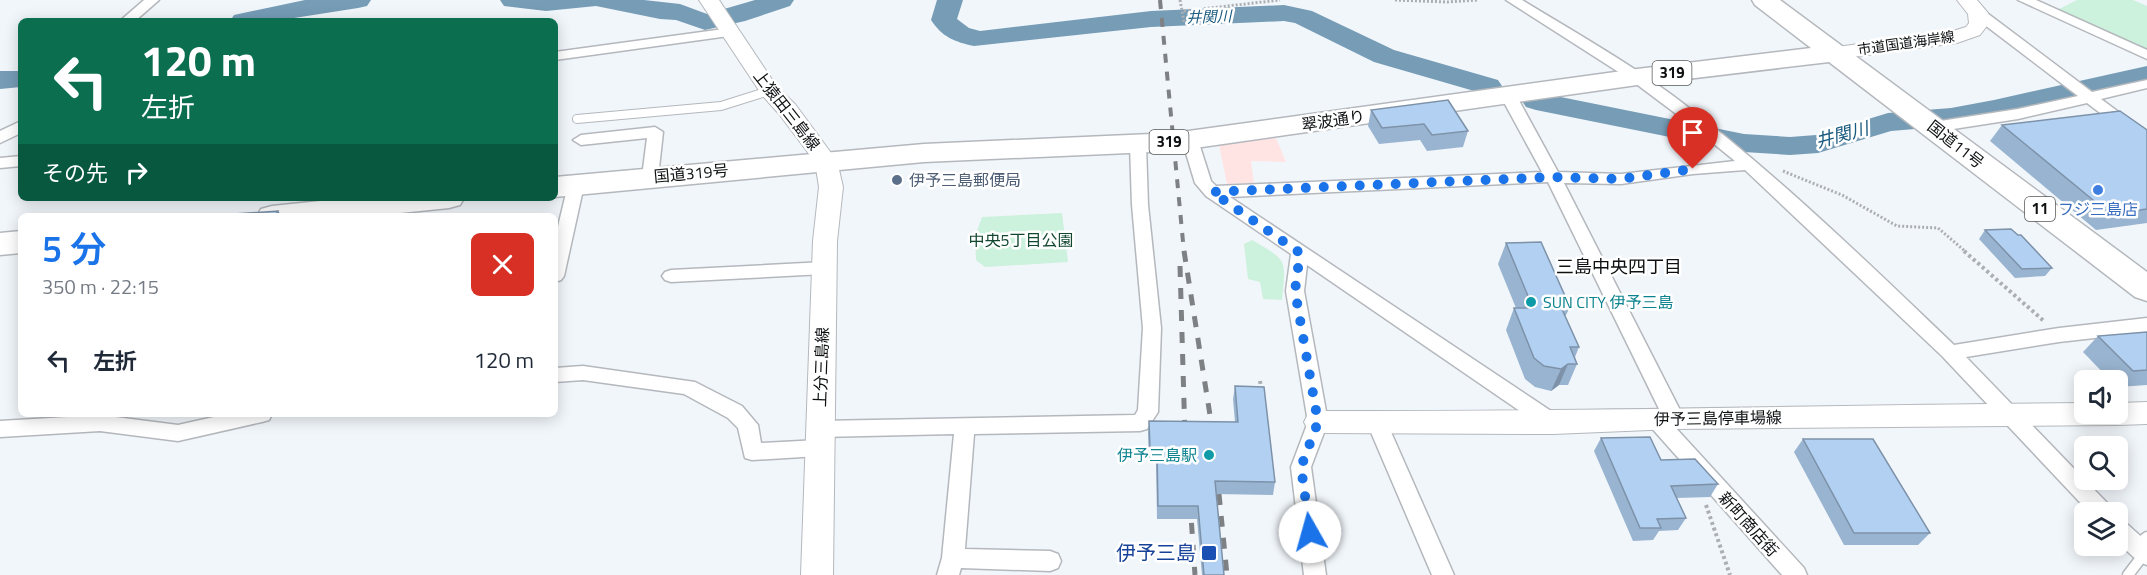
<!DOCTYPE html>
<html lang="ja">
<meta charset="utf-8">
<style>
:root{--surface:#fff;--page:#f6f6f7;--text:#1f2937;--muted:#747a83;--accent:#1a73e8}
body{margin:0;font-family:"Titillium Web","Noto Sans JP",sans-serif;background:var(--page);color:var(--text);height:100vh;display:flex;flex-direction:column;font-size:22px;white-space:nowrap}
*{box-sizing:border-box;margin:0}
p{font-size:20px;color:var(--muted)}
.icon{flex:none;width:33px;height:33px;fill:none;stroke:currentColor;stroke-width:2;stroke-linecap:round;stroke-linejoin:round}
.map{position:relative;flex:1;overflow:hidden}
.panel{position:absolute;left:18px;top:213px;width:540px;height:204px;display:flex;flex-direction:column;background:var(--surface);border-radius:9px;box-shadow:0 3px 15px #0003}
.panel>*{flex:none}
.banner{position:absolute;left:18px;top:18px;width:540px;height:183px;border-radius:9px;box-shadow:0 3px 15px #0003;background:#0b6e4f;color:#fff;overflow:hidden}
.controls{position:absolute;left:2074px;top:370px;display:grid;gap:12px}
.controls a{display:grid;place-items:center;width:54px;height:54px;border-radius:9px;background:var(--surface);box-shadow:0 3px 15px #0003;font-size:30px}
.pin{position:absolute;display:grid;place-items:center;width:51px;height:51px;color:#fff;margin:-62px -26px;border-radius:50% 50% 50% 0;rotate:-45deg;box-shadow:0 0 6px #0007}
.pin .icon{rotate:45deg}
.me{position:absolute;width:66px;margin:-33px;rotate:353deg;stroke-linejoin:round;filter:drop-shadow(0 0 4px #0008)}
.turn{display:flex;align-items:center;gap:21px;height:126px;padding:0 24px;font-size:27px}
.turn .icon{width:78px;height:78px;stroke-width:2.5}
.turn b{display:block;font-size:42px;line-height:51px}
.then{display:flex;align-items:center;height:57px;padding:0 24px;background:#0003;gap:12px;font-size:22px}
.round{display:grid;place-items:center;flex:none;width:63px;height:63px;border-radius:9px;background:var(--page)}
.headline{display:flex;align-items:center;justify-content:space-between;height:102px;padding:0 24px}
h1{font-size:36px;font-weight:600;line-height:45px;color:var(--accent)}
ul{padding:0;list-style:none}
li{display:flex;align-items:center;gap:18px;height:90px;padding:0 24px}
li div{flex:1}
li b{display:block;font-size:22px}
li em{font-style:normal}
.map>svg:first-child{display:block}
</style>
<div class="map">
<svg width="2147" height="575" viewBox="0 0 2147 575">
<rect width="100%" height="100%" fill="#f1f6fb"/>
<!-- commercial -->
<path fill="#ffe4e3" d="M1276 138 1286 162 1251 161 1254 183 1227 184 1219 145Z"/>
<!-- green -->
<path fill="#ccf1dc" d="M2077 0H2133L2147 6V51L2057 10Z
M1062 213 1068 262 985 267 976 260 975 236 982 217Z
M1252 240C1288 261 1286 259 1282 300L1263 299 1260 282 1248 279 1244 244Z"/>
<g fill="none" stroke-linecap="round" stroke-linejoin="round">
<!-- river -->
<path fill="#769cb6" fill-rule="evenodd" d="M305 0H371L367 6 358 8 275 21H230L234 15Z
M500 0H644L680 4 707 14 755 0H794L790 6 745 21 705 30 676 20 660 19 596 6 546 11 504 6Z
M937 0H963L957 19 969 28 980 31 1151 11 1284 5 1312 11 1394 50 1498 80 1502 86 1498 92 1488 95 1374 62 1295 23 1284 21 1151 27 974 46C955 42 942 37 931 20Z
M2147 66V82L1994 118 1951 126 1891 131 1818 153 1790 155 1744 152 1536 110 1526 107 1522 101 1526 95 1536 92 1744 134 1790 137 1816 135 1888 113 1951 108 1994 100Z
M0 71H21V87L0 89Z"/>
<defs>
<path id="lane-far1" d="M577 119 721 106 769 91"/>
<path id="lane" d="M2135 546 2147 537
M2128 575 2144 554"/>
<path id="street" d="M144 0H159L135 21H120Z
M1506 0H1522C1573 31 1624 60 1672 95 1773 170 1863 258 1954 345L2059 328 2147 318V332L2059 342 1966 357 2111 507 2114 513H2090L1942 356 1745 170 1693 174 1621 184 1564 183 1684 418 1681 424 1674 426 1804 568 1807 575H1782L1649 425 1646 419 1649 413 1656 411 1661 413 1548 182 1230 197 1560 417 1563 423 1560 429 1553 431 1546 429 1307 265 1304 291 1328 422 1311 467 1326 575H1304L1291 467 1308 422 1286 291 1291 254 1206 196 1195 183 1182 140 1184 137H1196L1198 140 1211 181 1216 186 1542 172 1500 95 1508 90 1516 95 1558 172 1621 174 1735 161 1687 122 1631 80Z
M2018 0H2036L2147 50V59Z
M1978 9 1983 10 2092 92 2147 80V88L2101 99 2147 133V146L2141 144 2087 103 2018 119 1934 132 1929 130 1926 127 1934 122 2018 109 2078 96 1973 16 1971 13 1973 10Z
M731 28 738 32 736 35 555 60V52Z
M21 121V133L0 143V131Z
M655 127 663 132 658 177 656 181H644L642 177 647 138 581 145 573 140 581 135Z
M1138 140 1146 145 1148 205 1161 328 1158 412 1147 429 1140 431 974 434 965 549 1050 551 1058 554 1061 561 1058 568 1050 571 961 568 959 575H937L942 558 954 434 820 437 813 435 810 429 813 423 820 421 1135 415 1138 410 1143 328 1132 205 1130 145Z
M21 156V166L0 168V158Z
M576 180 582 181 584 185 564 276 561 280 555 282V239L568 185 570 181Z
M824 262 830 264 833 268 830 272 824 274 671 282 665 280 662 276 665 272 671 270Z
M583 366 695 382 742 406 758 425 761 443 819 440 826 442 829 448 826 454 819 456 752 460 745 458 738 428 728 418 684 394 583 380 555 382V368Z
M227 414H272L269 420 262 422 178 441 100 431 0 437V421L100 415 178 425Z
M1377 415 1384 417 1387 423 1454 575H1432L1367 423 1370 417Z
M2118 521 2126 523 2147 542V565L2139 562 2118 543Z"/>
<path id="secondary" d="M699 0H719L777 87 795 104 837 161 843 187 837 241 833 575H801L813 241 819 187 815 162 779 114 762 95Z
M1957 0H1977L1988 13 1989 23 1980 35 1957 43 1837 59 1830 57 1827 53 1830 49 1837 47 1953 31 1966 27 1969 23 1968 14Z
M2147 402V424L2118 425 1674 429 1553 434 1318 433 1308 430 1304 422 1308 414 1318 411C1574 412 1829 405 2085 403V414H2118V403Z"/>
<path id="highway" d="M1752 0H1780L2147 272V301L2135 297 1829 62 1637 85 1174 151 924 162 555 197V177L924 144 1174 133 1637 69 1811 48 1755 5Z
M349 198H464L460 205 449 208 371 216H257L261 209 272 206Z
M21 231V253L0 255V233Z"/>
</defs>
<!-- lane-far1 casing -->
<use href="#lane-far1" stroke="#b4b8bd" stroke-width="10"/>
<!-- lane casing -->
<use href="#lane" stroke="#b4b8bd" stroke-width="13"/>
<!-- street casing -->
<use href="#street" stroke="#b4b8bd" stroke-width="3"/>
<!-- secondary casing -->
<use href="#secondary" stroke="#b4b8bd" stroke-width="2"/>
<!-- highway casing -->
<use href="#highway" stroke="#b4b8bd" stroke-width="3"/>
<!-- path-far1 -->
<path stroke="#abafb3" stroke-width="3" stroke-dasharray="2 2" stroke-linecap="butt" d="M1180 0 1184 22
M1395 0 1447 2 1478 0
M1184 11 1280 0
M1783 171 1842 195 1897 226 1938 228 1966 252"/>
<!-- path -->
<path stroke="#abafb3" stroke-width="4" stroke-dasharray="3 3" stroke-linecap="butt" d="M1964 251 2045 322
M1260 381 1262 392
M1706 505 1730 575"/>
<!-- lane-far1 -->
<use href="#lane-far1" stroke="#fff" stroke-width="8"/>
<!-- lane -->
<use href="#lane" stroke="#fff" stroke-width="10"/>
<!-- street -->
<use href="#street" fill="#fff" fill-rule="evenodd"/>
<!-- secondary -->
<use href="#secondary" fill="#fff" fill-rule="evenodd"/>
<!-- highway -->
<use href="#highway" fill="#fff" fill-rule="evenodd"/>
<!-- rail-far1 -->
<path stroke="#7e8184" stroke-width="4" stroke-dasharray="9 9" stroke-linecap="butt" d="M1160 0 1184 252"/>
<!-- rail -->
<path stroke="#7e8184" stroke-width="5" stroke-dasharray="11 11" stroke-linecap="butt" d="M1184 251 1213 434
M1180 266 1185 437
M1219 494 1227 575
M1190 501 1195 575"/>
</g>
<!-- wall -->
<path fill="#99b4d0" d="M1371 110 1468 131 1463 147 1427 151 1420 140 1379 144 1368 126Z
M2002 125 2147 130V223L2096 230 1990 141Z
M1985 230 2052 268 2045 276 2015 278 1979 239Z
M1506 243 1570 307 1565 317 1579 347 1575 357 1577 364 1568 385H1559L1551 391 1535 387 1525 379 1506 330 1514 308H1516L1498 264Z
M2147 332V385L2118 387V381H2111L2083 352 2098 336Z
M1235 386 1275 482 1273 495 1216 494 1224 575H1202L1197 519H1157L1156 463H1149L1148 433 1149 421 1235 422 1233 399Z
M1601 438 1661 460 1718 484 1710 497 1676 498 1686 518 1678 530 1659 531 1653 540 1633 541 1594 451Z
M1803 439 1930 533 1918 545H1844L1794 452Z"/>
<!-- shaded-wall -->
<path fill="#7d92a9" d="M278 211 282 216H275Z
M1568 364 1559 385 1551 391 1561 369Z"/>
<!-- building -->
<path fill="#b2d1f2" stroke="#7d92a9" stroke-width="1.5" d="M1448 100 1468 131 1432 135 1424 124 1382 128 1371 110Z
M2120 111 2147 130V209L2110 214 2002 125Z
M278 211 275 216H233L234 214Z
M2011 229 2018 235H2021L2052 268 2022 269 1985 230Z
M1541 242 1570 307H1561L1579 347H1570L1577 364H1568L1561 369 1544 366 1534 358 1514 308H1533L1506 243Z
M2147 332V370L2133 371 2098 336Z
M1235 386 1264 387 1275 482 1215 481 1224 575H1204L1198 506H1158L1157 450H1150L1149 421 1238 422Z
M1650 437 1661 460 1695 459 1718 484 1671 486 1686 518 1657 519 1661 528H1640L1601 438Z
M1803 439H1873L1930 533H1854Z"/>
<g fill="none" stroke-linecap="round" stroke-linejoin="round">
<!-- route -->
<path stroke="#1a73e8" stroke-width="10" stroke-dasharray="0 18" d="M1310 532 1301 467 1318 422 1295 291 1300 253 1212 192 1553 177 1621 179 1693 169"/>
</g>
<!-- markers -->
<circle fill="#5c6f8a" stroke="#fff" stroke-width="2" cx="897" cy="180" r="6"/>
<circle fill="#3f7fe0" stroke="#fff" stroke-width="2" cx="2098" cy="190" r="6"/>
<g fill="#0f9aa8" stroke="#fff" stroke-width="2">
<circle cx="1531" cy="302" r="6"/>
<circle cx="1209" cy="455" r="6"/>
</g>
<rect fill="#1a4fb4" stroke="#fff" stroke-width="2" x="1201" y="545" width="16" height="16" rx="3"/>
<g text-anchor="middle" stroke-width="5" stroke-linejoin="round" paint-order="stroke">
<!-- far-street labels -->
<g font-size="14" fill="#0e1011" stroke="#fff">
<text transform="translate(1906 43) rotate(-8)" y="5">市道国道海岸線</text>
</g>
<!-- far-water labels -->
<g font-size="15" font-style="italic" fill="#18597e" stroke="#fff">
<text transform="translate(1209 17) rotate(-2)" y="5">井関川</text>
</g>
<!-- shield labels -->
<g fill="#fff" stroke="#565858" stroke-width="1.5">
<rect x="1652.5" y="61" width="39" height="24" rx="4.5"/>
<rect x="1149.5" y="130" width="39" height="24" rx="4.5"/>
<rect x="2025" y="197" width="30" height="24" rx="4.5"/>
</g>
<g font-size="15" font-weight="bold" fill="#0e1011">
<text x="1672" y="78">319</text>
<text x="1169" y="147">319</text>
<text x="2040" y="214">11</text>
</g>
<!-- street labels -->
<g font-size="16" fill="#0e1011" stroke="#fff">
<text transform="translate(787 110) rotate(52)" y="6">上猿田三島線</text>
<text transform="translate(1333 120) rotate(-8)" y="6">翠波通り</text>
<text transform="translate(1956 144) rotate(38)" y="6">国道11号</text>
<text transform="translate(691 173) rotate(-5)" y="6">国道319号</text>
<text transform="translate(821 367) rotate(-88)" y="6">上分三島線</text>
<text transform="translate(1718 418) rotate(-1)" y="6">伊予三島停車場線</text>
<text transform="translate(1749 524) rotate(48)" y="6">新町商店街</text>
</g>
<!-- service labels -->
<g font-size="16" fill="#4e5e75" stroke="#fff" text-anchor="start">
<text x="909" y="186">伊予三島郵便局</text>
</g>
<!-- shop labels -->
<g font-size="16" fill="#366cbe" stroke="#fff">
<text x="2098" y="215">フジ三島店</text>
</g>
<!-- park labels -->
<g font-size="16" fill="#11472f" stroke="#fff">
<text x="1021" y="246">中央5丁目公園</text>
</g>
<!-- culture labels -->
<g font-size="16" fill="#0d838f" stroke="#fff" text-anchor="start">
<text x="1543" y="308">SUN CITY 伊予三島</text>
<text x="1197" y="461" text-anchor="end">伊予三島駅</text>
</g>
<!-- water labels -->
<g font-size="18" font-style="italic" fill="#18597e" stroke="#fff">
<text transform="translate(1842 135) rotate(-15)" y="6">井関川</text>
</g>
<!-- neighbourhood labels -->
<g font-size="18" fill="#0e1011" stroke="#fff">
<text x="1619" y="273">三島中央四丁目</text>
</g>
<!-- near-transit labels -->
<g font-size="20" fill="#164399" stroke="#fff" text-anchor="end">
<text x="1196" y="560">伊予三島</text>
</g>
</g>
</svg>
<div class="controls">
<a><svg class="icon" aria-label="sound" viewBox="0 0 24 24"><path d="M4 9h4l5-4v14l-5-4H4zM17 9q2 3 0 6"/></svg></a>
<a><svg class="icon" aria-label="search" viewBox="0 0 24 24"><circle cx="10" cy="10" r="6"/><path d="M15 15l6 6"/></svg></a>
<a><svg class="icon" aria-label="layers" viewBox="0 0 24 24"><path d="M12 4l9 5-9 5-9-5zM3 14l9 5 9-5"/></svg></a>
</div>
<div class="pin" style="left:1693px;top:169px;background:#d93025"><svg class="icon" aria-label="arrive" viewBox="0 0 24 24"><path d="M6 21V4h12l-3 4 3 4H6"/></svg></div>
<svg class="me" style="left:1310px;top:532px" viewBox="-20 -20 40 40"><circle r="19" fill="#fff"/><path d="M0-13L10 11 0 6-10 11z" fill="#1a73e8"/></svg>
<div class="banner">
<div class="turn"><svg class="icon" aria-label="left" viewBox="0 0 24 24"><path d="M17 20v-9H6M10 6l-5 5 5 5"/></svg><div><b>120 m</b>左折</div></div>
<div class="then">その先<svg class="icon" aria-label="right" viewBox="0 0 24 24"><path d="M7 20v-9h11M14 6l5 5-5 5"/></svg></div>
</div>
<section class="panel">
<div class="headline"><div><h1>5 分</h1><p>350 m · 22:15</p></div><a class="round" style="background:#d93025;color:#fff"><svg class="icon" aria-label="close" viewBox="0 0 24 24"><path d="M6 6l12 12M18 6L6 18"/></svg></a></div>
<ul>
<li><svg class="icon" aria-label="left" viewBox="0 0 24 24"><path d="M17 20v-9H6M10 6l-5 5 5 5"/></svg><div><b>左折</b></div><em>120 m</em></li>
</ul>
</section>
</div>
